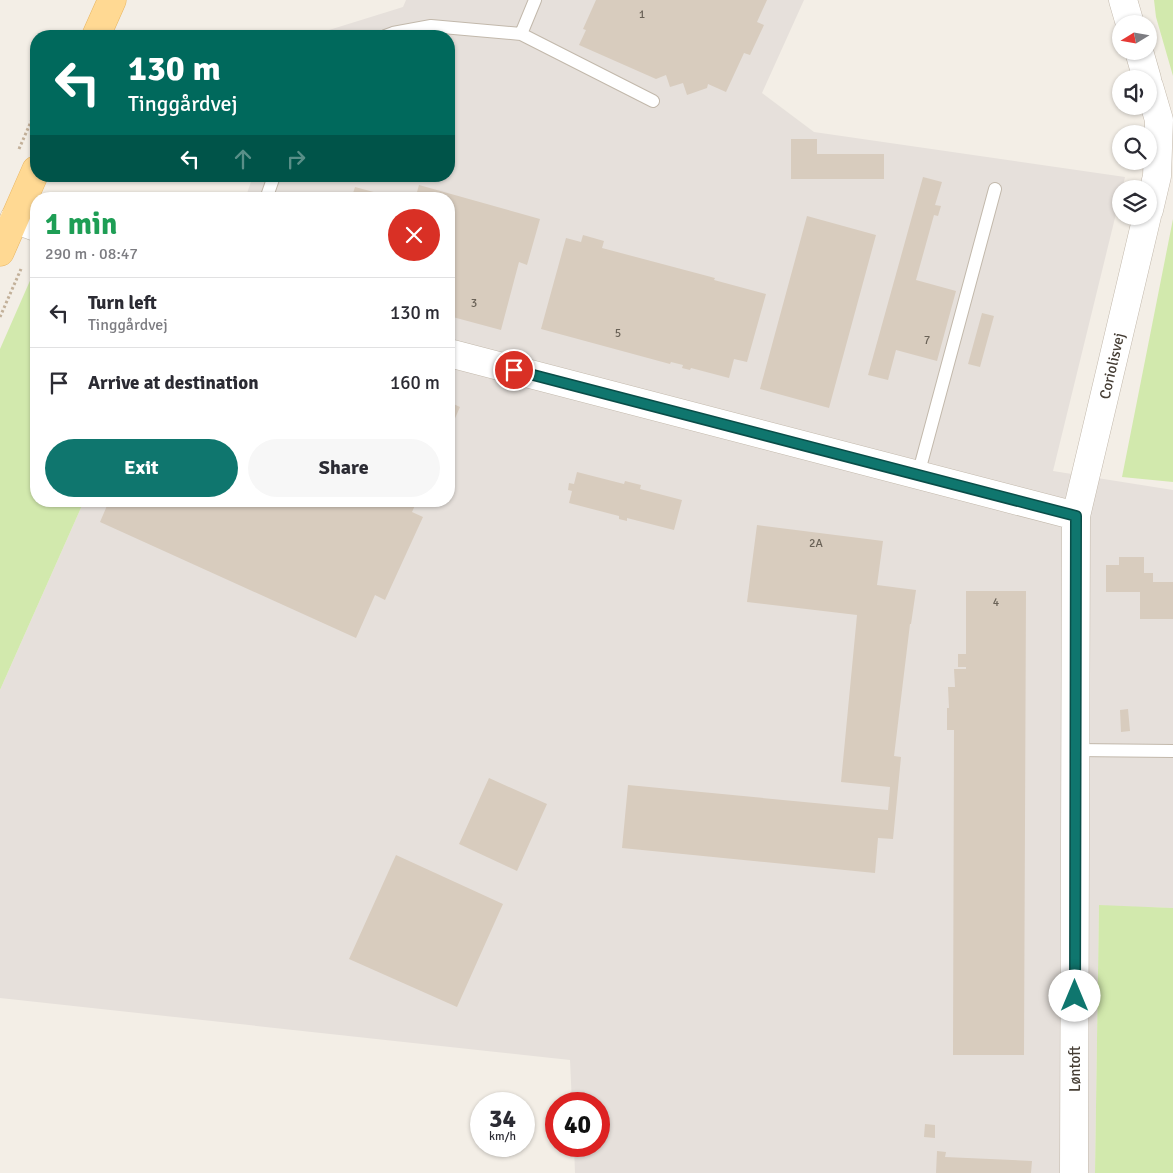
<!DOCTYPE html>
<meta charset="utf-8">
<style>
:root{--surface:#fff;--page:#f7f7f7;--text:#2b2b33;--muted:#7c7c81;--line:#e1e1e2;--accent:#0f766e}
body{margin:0;font-family:Signika,sans-serif;background:var(--page);color:var(--text);height:100vh;display:flex;flex-direction:column;font-size:19px;white-space:nowrap}
*{box-sizing:border-box;margin:0}
p{font-size:16px;color:var(--muted)}
.icon{flex:none;width:28px;height:28px;fill:none;stroke:currentColor;stroke-width:2;stroke-linecap:round;stroke-linejoin:round}
.map{position:relative;flex:1;overflow:hidden}
.panel{position:absolute;left:30px;top:192px;width:425px;height:315px;display:flex;flex-direction:column;background:var(--surface);border-radius:20px;box-shadow:0 1px 4px #0004}
.panel>*{flex:none}
.top-card{position:absolute;left:30px;top:30px;width:425px;height:152px;border-radius:20px;box-shadow:0 1px 4px #0004;background:#00695c;color:#fff;overflow:hidden}
.needle{width:32px;rotate:259deg}
.controls{position:absolute;left:1112px;top:15px;display:grid;gap:10px}
.controls a{display:grid;place-items:center;width:45px;height:45px;border-radius:50%;background:var(--surface);box-shadow:0 1px 4px #0004;font-size:25px}
.speed{position:absolute;left:470px;top:1092px;display:flex;gap:10px;font-size:25px;font-weight:700;text-align:center}
.speed>*{display:grid;place-content:center;width:65px;height:65px;border-radius:50%;background:var(--surface);box-shadow:0 1px 4px #0004;line-height:1}
.speed small{font-size:12px;font-weight:400}
.speed .limit{border:8px solid #d22;background:#fff;color:#111}
.pin{position:absolute;display:grid;place-items:center;width:42px;height:42px;color:#fff;margin:-21px;border:2px solid #fff;border-radius:50%;box-shadow:0 1px 5px #0007}
.me{position:absolute;width:55px;margin:-28px;rotate:0deg;stroke-linejoin:round;filter:drop-shadow(0 0 4px #0008)}
.turn{display:flex;align-items:center;gap:18px;height:105px;padding:0 15px;font-size:22px}
.turn .icon{width:65px;height:65px;stroke-width:2.5}
.turn b{display:block;font-size:35px;line-height:42px}
.lanes{display:flex;align-items:center;height:48px;padding:0 15px;background:#0003;justify-content:center;gap:25px;direction:ltr}
.lanes .off{opacity:.35}
.round{display:grid;place-items:center;flex:none;width:52px;height:52px;border-radius:26px;background:var(--page)}
.headline{display:flex;align-items:center;justify-content:space-between;height:85px;padding:0 15px}
h1{font-size:30px;font-weight:800;line-height:38px;color:#1e9e55}
.action{display:flex;gap:10px;margin-top:auto;padding:10px 15px}
.action a{flex:1;height:58px;border-radius:30px;background:var(--accent);color:#fff;font-size:20px;font-weight:800;line-height:58px;text-align:center}
.action a+a{background:var(--page);color:var(--text)}
ul{padding:0;list-style:none}
li{display:flex;align-items:center;gap:15px;height:70px;padding:0 15px;border-top:1px solid var(--line)}
li div{flex:1}
li b{display:block;font-size:19px}
li em{font-style:normal}
.map>svg:first-child{display:block}
</style>
<div class="map">
<svg width="1173" height="1173" viewBox="0 0 1173 1173">
<rect width="100%" height="100%" fill="#f3eee6"/>
<!-- industrial -->
<path fill="#e6e0db" d="M406 0H804L762 93 814 132 1125 177 1053 471 1173 490V908L1099 906 1095 1173H575L574 1146H599V1104H572L570 1060 0 998V690L84 501H449V199H245L253 176H449V36H323L329 30 403 7Z"/>
<!-- green -->
<path fill="#d2e9ad" d="M1154 0H1173V76L1156 17Z
M1173 219V482L1122 477Z
M36 267V501H84L0 690V349Z
M1099 905 1173 908V1173H1095Z"/>
<!-- building -->
<path fill="#d8ccbe" d="M596 0H767L757 22 764 25 750 55 744 53 726 92 708 84 707 88 687 95 683 83 670 87 666 75 656 79 579 45 586 30 583 29Z
M791 139H817V154H884V179H791Z
M923 177 942 182 935 205 941 206 938 216 934 215 916 280 956 291 937 361 896 350 888 380 868 375Z
M419 185 540 219 527 265 519 262 501 330 449 316V199H415Z
M355 187 396 198V199H351Z
M807 216 876 235 829 408 760 389Z
M583 235 604 241 602 248 715 278 714 280 766 294 747 362 734 359 729 378 691 368 690 370 682 368 683 365 671 362 670 364 541 329 566 238 581 242Z
M982 313 994 316 980 367 968 364Z
M449 402 460 407 449 432Z
M577 472 624 484 625 481 641 485 640 489 682 500 674 530 627 518V521L619 519V516L569 503 572 491 568 490 569 483 574 484Z
M109 501H417L412 512 423 517 385 600 375 595 356 638 100 522Z
M757 525 883 541 877 585 916 590 911 624H910L894 756 901 757 893 839 878 838 875 873 622 848 628 785 888 810 890 787 841 782 857 615 747 602Z
M1119 557H1144V573H1153V582H1173V619H1140V592H1106V565H1119Z
M966 591H1026L1024 1055H953L954 730H947V708H949L948 687H955L954 669H966V667H958V654H966Z
M1128 709 1130 731 1121 732 1120 710Z
M489 778 547 804 517 871 459 844Z
M396 855 503 904 457 1007 349 959Z
M925 1124 935 1125V1138L924 1137Z
M937 1151 946 1152 945 1157 1032 1161 1031 1173H936Z"/>
<g fill="none" stroke-linecap="round" stroke-linejoin="round">
<defs>
<path id="service" d="M521 34 535 0
M385 36 393 33 431 26 521 34 653 101
M266 199 274 176
M918 475 995 189
M1075 750 1173 751"/>
<path id="tertiary" d="M1123 0 1130 24
M1139 51 1147 79
M1149 86 1159 120 1157 176 1149 210
M14 219 36 227
M449 353 1076 516
M1074 1173 1076 516 1147 216"/>
<path id="primary" d="M96 36 112 0
M0 252 36 170"/>
</defs>
<!-- service casing -->
<use href="#service" stroke="#c2b8ab" stroke-width="14"/>
<!-- tertiary casing -->
<use href="#tertiary" stroke="#c2b8ab" stroke-width="29"/>
<!-- primary casing -->
<use href="#primary" stroke="#e8b560" stroke-width="29"/>
<!-- path -->
<path stroke="#c2b099" stroke-width="3" stroke-dasharray="2.5 2.5" stroke-linecap="butt" d="M19 149 36 110
M0 317 21 269"/>
<!-- service -->
<use href="#service" stroke="#fff" stroke-width="12"/>
<!-- tertiary -->
<use href="#tertiary" stroke="#fff" stroke-width="28"/>
<!-- primary -->
<use href="#primary" stroke="#ffd993" stroke-width="28"/>
</g>
<g fill="none" stroke-linecap="round" stroke-linejoin="round">
<defs>
<path id="route" d="M514 370 1076 516 1075 996"/>
</defs>
<!-- route casing -->
<use href="#route" stroke="#0a4d48" stroke-width="12"/>
<!-- route -->
<use href="#route" stroke="#0f766e" stroke-width="9"/>
</g>
<g text-anchor="middle" stroke-width="4.5" stroke-linejoin="round" paint-order="stroke">
<!-- number labels -->
<g font-size="12" fill="#6a6257">
<text x="642" y="18">1</text>
<text x="474" y="307">3</text>
<text x="618" y="337">5</text>
<text x="927" y="344">7</text>
<text x="816" y="547">2A</text>
<text x="996" y="606">4</text>
</g>
<!-- street labels -->
<g font-size="15" fill="#463e35" stroke="#fff">
<text transform="translate(1112 366) rotate(-77)" y="5">Coriolisvej</text>
<text transform="translate(1075 1069) rotate(-90)" y="5">Løntoft</text>
</g>
</g>
</svg>
<div class="controls">
<a><svg class="needle" viewBox="-14 -14 28 28"><path d="M0-13l5 13h-10z" fill="#e53935"/><path d="M0 13l5-13h-10z" fill="#7c7c81"/></svg></a>
<a><svg class="icon" aria-label="sound" viewBox="0 0 24 24"><path d="M4 9h4l5-4v14l-5-4H4zM17 9q2 3 0 6"/></svg></a>
<a><svg class="icon" aria-label="search" viewBox="0 0 24 24"><circle cx="10" cy="10" r="6"/><path d="M15 15l6 6"/></svg></a>
<a><svg class="icon" aria-label="layers" viewBox="0 0 24 24"><path d="M12 4l9 5-9 5-9-5zM3 14l9 5 9-5"/></svg></a>
</div>
<div class="speed"><div>34<small>km/h</small></div><div class="limit">40</div></div>
<div class="pin" style="left:514px;top:370px;background:#d93025"><svg class="icon" aria-label="arrive" viewBox="0 0 24 24"><path d="M6 21V4h12l-3 4 3 4H6"/></svg></div>
<svg class="me" style="left:1075px;top:996px" viewBox="-20 -20 40 40"><circle r="19" fill="#fff"/><path d="M0-13L10 11 0 6-10 11z" fill="#0f766e"/></svg>
<div class="top-card">
<div class="turn"><svg class="icon" aria-label="left" viewBox="0 0 24 24"><path d="M17 20v-9H6M10 6l-5 5 5 5"/></svg><div><b>130 m</b>Tinggårdvej</div></div>
<div class="lanes"><svg class="icon" aria-label="left" viewBox="0 0 24 24"><path d="M17 20v-9H6M10 6l-5 5 5 5"/></svg><svg class="icon off" aria-label="ahead" viewBox="0 0 24 24"><path d="M12 20V5M6 11l6-6 6 6"/></svg><svg class="icon off" aria-label="right" viewBox="0 0 24 24"><path d="M7 20v-9h11M14 6l5 5-5 5"/></svg></div>
</div>
<section class="panel">
<div class="headline"><div><h1>1 min</h1><p>290 m · 08:47</p></div><a class="round" style="background:#d93025;color:#fff"><svg class="icon" aria-label="close" viewBox="0 0 24 24"><path d="M6 6l12 12M18 6L6 18"/></svg></a></div>
<ul>
<li><svg class="icon" aria-label="left" viewBox="0 0 24 24"><path d="M17 20v-9H6M10 6l-5 5 5 5"/></svg><div><b>Turn left</b><p>Tinggårdvej</p></div><em>130 m</em></li>
<li><svg class="icon" aria-label="arrive" viewBox="0 0 24 24"><path d="M6 21V4h12l-3 4 3 4H6"/></svg><div><b>Arrive at destination</b></div><em>160 m</em></li>
</ul>
<div class="action"><a>Exit</a><a>Share</a></div>
</section>
</div>
